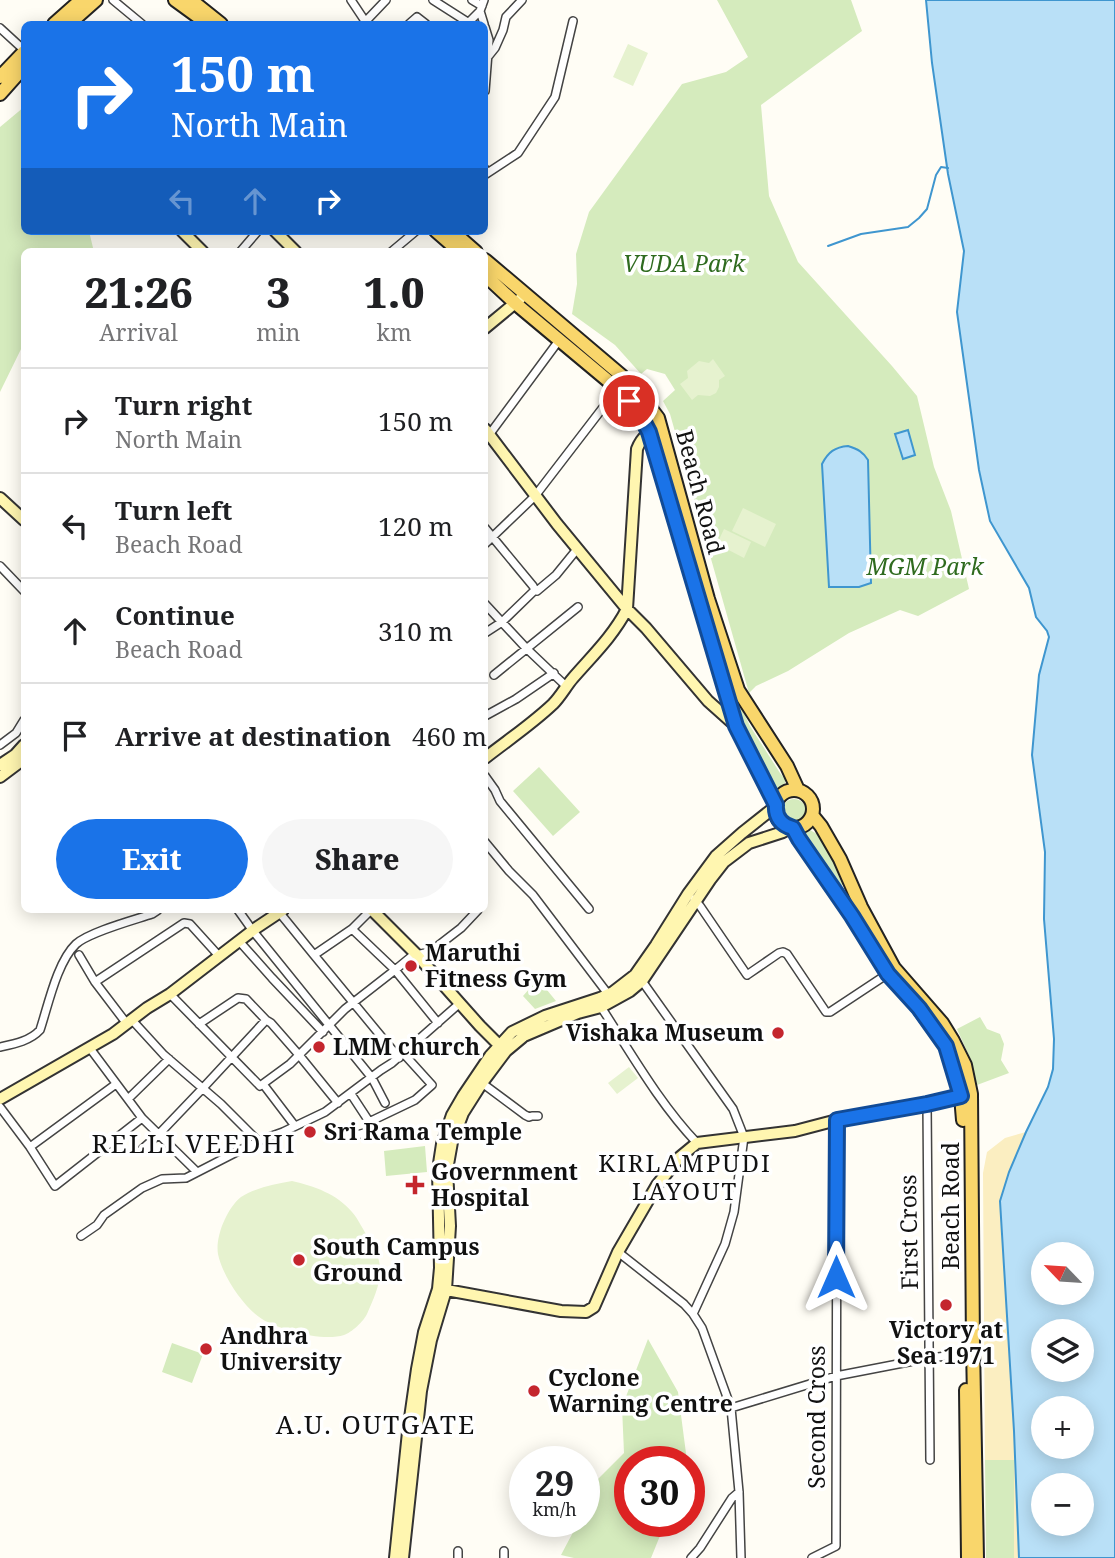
<!DOCTYPE html>
<meta charset="utf-8">
<style>
:root{--surface:#fff;--page:#f6f6f6;--text:#202124;--muted:#757577;--line:#e0e0e0;--accent:#1a73e8}
body{margin:0;font-family:"Noto Serif",serif;background:var(--page);color:var(--text);height:100vh;display:flex;flex-direction:column;font-size:26px;white-space:nowrap}
*{box-sizing:border-box;margin:0}
p{font-size:23px;color:var(--muted)}
.icon{flex:none;width:38px;height:38px;fill:none;stroke:currentColor;stroke-width:2;stroke-linecap:round;stroke-linejoin:round}
.map{position:relative;flex:1;overflow:hidden}
.details{position:absolute;left:21px;top:248px;width:467px;height:665px;display:flex;flex-direction:column;background:var(--surface);border-radius:10px;box-shadow:0 4px 18px #0003}
.details>*{flex:none}
.hud{position:absolute;left:21px;top:21px;width:467px;height:214px;border-radius:10px;box-shadow:0 4px 18px #0003;background:#1a73e8;color:#fff;overflow:hidden}
.needle{width:46px;rotate:295deg}
.tools{position:absolute;left:1031px;top:1242px;display:grid;gap:14px}
.tools a{display:grid;place-items:center;width:63px;height:63px;border-radius:50%;background:var(--surface);box-shadow:0 4px 18px #0003;font-size:35px}
.speed{position:absolute;left:509px;top:1446px;display:flex;gap:14px;font-size:35px;font-weight:700;text-align:center}
.speed>*{display:grid;place-content:center;width:91px;height:91px;border-radius:50%;background:var(--surface);box-shadow:0 4px 18px #0003;line-height:1}
.speed small{font-size:18px;font-weight:400}
.speed .limit{border:10px solid #d22;background:#fff;color:#111}
.pin{position:absolute;display:grid;place-items:center;width:60px;height:60px;color:#fff;margin:-30px;border:4px solid #fff;border-radius:50%;box-shadow:0 2px 7px #0007}
.me{position:absolute;width:77px;margin:-38px;rotate:0deg;stroke-linejoin:round;filter:drop-shadow(0 0 5px #0008)}
.turn{display:flex;align-items:center;gap:24px;height:147px;padding:0 35px;font-size:32px}
.turn .icon{width:91px;height:91px;stroke-width:2.5}
.turn b{display:block;font-size:49px;line-height:60px}
.lanes{display:flex;align-items:center;height:66px;padding:0 35px;background:#0003;justify-content:center;gap:35px;direction:ltr}
.lanes .off{opacity:.35}
.eta{display:flex;justify-content:space-evenly;align-items:center;height:119px;text-align:center}
.eta b{font-size:42px;font-weight:800;line-height:49px}
.cta{display:flex;gap:14px;margin-top:auto;padding:14px 35px}
.cta a{flex:1;height:80px;border-radius:42px;background:var(--accent);color:#fff;font-size:28px;font-weight:800;line-height:80px;text-align:center}
.cta a+a{background:var(--page);color:var(--text)}
ul{padding:0;list-style:none}
li{display:flex;align-items:center;gap:21px;height:105px;padding:0 35px;border-top:2px solid var(--line)}
li div{flex:1}
li b{display:block;font-size:26px}
li em{font-style:normal}
.map>svg:first-child{display:block}
</style>
<div class="map">
<svg width="1115" height="1558" viewBox="0 0 1115 1558">
<rect width="100%" height="100%" fill="#fffdf5"/>
<!-- green -->
<path fill="#d5ebbd" d="M717 0H851L862 31 761 105 769 196 798 262 892 366 917 396 934 467 951 511 969 589 918 616 900 610 849 633 788 671 756 686 749 693 670 414 663 401 675 390 665 374 647 369 641 374 615 345 572 314 577 284 576 254 589 212 682 84 726 72 748 57Z
M24 107V231H89L94 252H24V343L0 392V127Z
M716 638 735 695 750 726 780 773 785 779V783L781 788 774 789 745 734 733 701Z
M539 767 580 812 553 836 513 791Z
M782 811a12 12 0 1 1 24 0a12 12 0 1 1-24 0Z
M810 830 817 834 845 880 843 885 837 886 804 838 806 833Z
M538 979 556 1001 535 1009 523 996Z
M980 1017 987 1029 1000 1034 1004 1044 1001 1060 1009 1073 977 1085 970 1058 957 1029Z
M425 1146 427 1172 386 1176 384 1151Z
M648 1339 678 1392 687 1461H630V1521H666L651 1558H574L561 1555 579 1521H584L585 1506 590 1487 624 1453 622 1407Z
M172 1343 203 1354 192 1383 162 1372Z
M985 1460H1014V1558H986Z"/>
<!-- sand -->
<path fill="#fbeec1" d="M1026 1132 1009 1172 1000 1201 1014 1431 1019 1558H1014V1460H985L983 1173 987 1152 1005 1138Z"/>
<!-- pitch -->
<path fill="#e6f2cf" d="M628 44 648 53 633 86 613 77Z
M713 359 725 376 719 380V387L716 393 710 396 698 395 692 400 680 384 688 378 687 371 699 361 709 363Z
M743 508 776 524 765 547 732 531Z
M724 529 751 542 744 558 717 544Z
M629 1067 638 1078 617 1094 608 1083Z
M292 1181C314 1186 337 1194 352 1212 359 1220 363 1230 369 1239 374 1247 380 1259 380 1268 381 1284 373 1300 367 1314 364 1321 351 1333 344 1335 323 1342 280 1330 262 1319 244 1308 222 1275 218 1254 215 1237 227 1208 241 1197 255 1188 275 1184 292 1181Z"/>
<!-- water -->
<path fill="#b9e0f7" stroke="#3f96cf" stroke-width="2" fill-rule="evenodd" d="M926 0H1115V1558H1019L1014 1431 1000 1201 1009 1172 1026 1132 1048 1087 1053 1069 1054 1039 1044 919 1045 852 1032 755 1039 675 1049 637 1047 631 1036 617 1029 588 990 521 979 470 957 312 964 251 948 174 932 63ZM1043 1255H1082V1293H1043ZM1043 1332H1082V1370H1043ZM1043 1409H1082V1447H1043ZM1043 1486H1082V1524H1043Z
M908 430 915 455 903 459 895 434Z
M848 446C858 449 863 452 868 460L871 583 859 587H829L822 464C828 452 835 447 848 446Z"/>
<g fill="none" stroke-linecap="round" stroke-linejoin="round">
<!-- stream -->
<path stroke="#3f96cf" stroke-width="2" d="M828 246 861 234 908 227 919 218 927 209 936 175 941 167 948 168"/>
<defs>
<path id="street" d="M113 0 142 24
M351 0 367 24
M433 0 469 23
M472 0 482 6
M480 11 484 0
M365 22 386 0
M409 24 417 17 426 24
M467 24 480 11 484 24
M485 27 489 40 485 91
M0 28 24 50
M487 58 495 48 503 30 506 17 522 0
M485 169 486 174 518 153 555 97 573 21
M240 252 258 231
M391 252 416 231
M489 435 560 339
M485 528 533 586 535 590 502 622 485 633
M485 544 535 496 618 388
M0 566 24 591
M537 591 556 575 578 548
M485 604 526 648 567 687
M494 675 578 607
M485 716 516 699 554 673
M0 745 16 733 24 720
M485 776 495 790 500 801 589 909
M485 842 509 871 533 895 608 994
M694 899 700 906 747 975 779 953 783 952 787 954 826 1012H830L889 973
M238 910 253 931 372 1078 385 1103
M279 912 314 955 352 929 371 910
M352 929 395 970 412 956 429 952 439 945 461 928 478 910
M239 941 272 978 323 1032
M79 955 95 982 127 1024
M314 955 399 1058
M642 981 733 1109 744 1137 734 1212 725 1244 693 1314
M95 982 184 923 190 924 219 956
M170 994 260 1086 290 1064 345 1009 395 970 438 1023
M601 1007C631 1053 659 1103 697 1143
M132 1020 164 1055 221 1104 258 1141
M199 1024 238 998 246 999 266 1020
M0 1047C14 1044 30 1041 40 1030 48 1006 57 962 76 944 89 932 134 920 152 914L158 910
M482 1083 525 1115 529 1117 532 1116H538
M263 1084 295 1126
M351 1094 372 1126V1129L368 1132 353 1136
M128 1099 169 1059
M927 1104 930 1460
M0 1107 30 1147 55 1186 142 1118 89 1047
M142 1118 197 1172
M369 1122 415 1100 432 1085 403 1053
M30 1147 116 1084
M140 1151 159 1134 202 1089 266 1020 271 1023 299 1055 338 1103
M81 1236 97 1225 104 1215 142 1188 162 1179 186 1178 258 1141 283 1132 325 1112 381 1070 392 1063 460 1003
M618 1252 684 1304 693 1314 702 1328 731 1408 739 1492 741 1558
M731 1408 836 1376 929 1358 973 1353
M458 1551V1558
M504 1551V1558
M691 1558 700 1548 732 1498 739 1492
M812 1558 836 1546 837 1120"/>
<path id="secondary" d="M182 231 203 252
M275 231 296 252
M485 328 520 299
M485 429 557 524 627 609 646 628 708 701 736 726
M0 498 24 520
M485 758C508 740 532 724 553 704 561 696 566 686 573 678 593 655 613 636 627 609L637 449C642 436 649 432 661 427
M0 765 15 755 24 745
M0 777 24 759
M372 910 416 954 480 1026 502 1048
M0 1099 113 1034 147 1008 170 994 256 928 283 910
M441 1289 561 1311 586 1312 594 1307 618 1252 657 1185 680 1157 697 1143 795 1131 837 1120 898 1110 967 1095
M395 1558 408 1432 417 1369 424 1332 438 1289 440 1268 438 1170 442 1144 452 1115 463 1096 490 1056 512 1032 545 1016 600 998 613 992 635 975 656 945 688 894 716 856 742 833 776 806
M403 1558 421 1391 431 1340 446 1290 450 1226 447 1170 452 1142 463 1113 482 1083 506 1051 524 1036 578 1013 601 1007 630 991 642 981 710 880 724 862 749 843 783 832 790 828"/>
<path id="primary" d="M175 0 208 24
M191 0 221 24
M54 24 81 0
M69 24 96 0
M0 77 24 52
M0 94 24 67
M436 231 460 252
M452 231 476 252
M485 260 622 376 636 389 658 418 708 599 738 690 787 766 798 790
M485 275 515 303 618 389 640 413 654 446 736 726 776 805
M775 809a19 19 0 1 1 38 0a19 19 0 1 1-38 0Z
M812 815 821 826 840 859 861 907 894 968 942 1023 953 1041 965 1065 971 1094 973 1346 977 1558
M793 828 799 839 852 916 888 974 894 980
M911 998 946 1046 961 1096 963 1120
M966 1390 968 1558"/>
</defs>
<!-- street casing -->
<use href="#street" stroke="#444" stroke-width="10"/>
<!-- secondary casing -->
<use href="#secondary" stroke="#333" stroke-width="14"/>
<!-- primary casing -->
<use href="#primary" stroke="#222" stroke-width="16"/>
<!-- street -->
<use href="#street" stroke="#fff" stroke-width="7"/>
<!-- secondary -->
<use href="#secondary" stroke="#fff6b0" stroke-width="10"/>
<!-- primary -->
<use href="#primary" stroke="#f9d66b" stroke-width="12"/>
</g>
<g fill="none" stroke-linecap="round" stroke-linejoin="round">
<defs>
<path id="route" d="M629 401 639 413 649 432 736 726 776 805C775 817 781 825 793 828L799 839 852 916 888 974 919 1008 946 1046 961 1096 927 1104 837 1120 836 1277"/>
</defs>
<!-- route casing -->
<use href="#route" stroke="#114b97" stroke-width="18"/>
<!-- route -->
<use href="#route" stroke="#1a73e8" stroke-width="12"/>
</g>
<!-- markers -->
<g fill="#c4262e" stroke="#fff" stroke-width="2.5">
<circle cx="411" cy="966" r="7"/>
<circle cx="778" cy="1033" r="7"/>
<circle cx="319" cy="1047" r="7"/>
<circle cx="310" cy="1132" r="7"/>
<path d="M411.5 1174.5h7v7h7v7h-7v7h-7v-7h-7v-7h7z"/>
<circle cx="299" cy="1260" r="7"/>
<circle cx="946" cy="1305" r="7"/>
<circle cx="206" cy="1349" r="7"/>
<circle cx="534" cy="1391" r="7"/>
</g>
<g text-anchor="middle" stroke-width="7" stroke-linejoin="round" paint-order="stroke">
<!-- park labels -->
<g font-size="23" font-style="italic" fill="#2f6b1f" stroke="#fff">
<text x="684" y="272">VUDA Park</text>
<text x="925" y="575">MGM Park</text>
</g>
<!-- street labels -->
<g font-size="23" fill="#111" stroke="#fff">
<text transform="translate(700 492) rotate(75)" y="8">Beach Road</text>
<text transform="translate(951 1206) rotate(-90)" y="8">Beach Road</text>
<text transform="translate(909 1232) rotate(-91)" y="8">First Cross</text>
<text transform="translate(817 1417) rotate(-90)" y="8">Second Cross</text>
</g>
<!-- poi labels -->
<g font-size="23" font-weight="bold" fill="#111" stroke="#fff" text-anchor="start">
<text x="425" y="961">Maruthi<tspan x="425" dy="26">Fitness Gym</tspan></text>
<text x="764" y="1041" text-anchor="end">Vishaka Museum</text>
<text x="333" y="1055">LMM church</text>
<text x="324" y="1140">Sri Rama Temple</text>
<text x="431" y="1180">Government<tspan x="431" dy="26">Hospital</tspan></text>
<text x="313" y="1255">South Campus<tspan x="313" dy="26">Ground</tspan></text>
<text x="946" y="1338" text-anchor="middle">Victory at<tspan x="946" dy="26">Sea 1971</tspan></text>
<text x="220" y="1344">Andhra<tspan x="220" dy="26">University</tspan></text>
<text x="548" y="1386">Cyclone<tspan x="548" dy="26">Warning Centre</tspan></text>
</g>
<!-- neighbourhood labels -->
<g font-size="24" letter-spacing="2" fill="#111" stroke="#fff">
<text x="685" y="1172">KIRLAMPUDI<tspan x="685" dy="28">LAYOUT</tspan></text>
</g>
<!-- quarter labels -->
<g font-size="26" letter-spacing="2" fill="#111" stroke="#fff">
<text x="194" y="1153">RELLI VEEDHI</text>
<text x="376" y="1434">A.U. OUTGATE</text>
</g>
</g>
</svg>
<div class="tools">
<a><svg class="needle" viewBox="-14 -14 28 28"><path d="M0-13l5 13h-10z" fill="#e53935"/><path d="M0 13l5-13h-10z" fill="#757577"/></svg></a>
<a><svg class="icon" aria-label="layers" viewBox="0 0 24 24"><path d="M12 4l9 5-9 5-9-5zM3 14l9 5 9-5"/></svg></a>
<a>+</a>
<a>−</a>
</div>
<div class="speed"><div>29<small>km/h</small></div><div class="limit">30</div></div>
<div class="pin" style="left:629px;top:401px;background:#d93025"><svg class="icon" aria-label="arrive" viewBox="0 0 24 24"><path d="M6 21V4h12l-3 4 3 4H6"/></svg></div>
<svg class="me" style="left:836px;top:1277px" viewBox="-20 -20 40 40"><path d="M0-17L14 15 0 8-14 15z" fill="#1a73e8" stroke="#fff" stroke-width="4"/></svg>
<div class="hud">
<div class="turn"><svg class="icon" aria-label="right" viewBox="0 0 24 24"><path d="M7 20v-9h11M14 6l5 5-5 5"/></svg><div><b>150 m</b>North Main</div></div>
<div class="lanes"><svg class="icon off" aria-label="left" viewBox="0 0 24 24"><path d="M17 20v-9H6M10 6l-5 5 5 5"/></svg><svg class="icon off" aria-label="ahead" viewBox="0 0 24 24"><path d="M12 20V5M6 11l6-6 6 6"/></svg><svg class="icon" aria-label="right" viewBox="0 0 24 24"><path d="M7 20v-9h11M14 6l5 5-5 5"/></svg></div>
</div>
<section class="details">
<div class="eta">
<div><b>21:26</b><p>Arrival</p></div>
<div><b>3</b><p>min</p></div>
<div><b>1.0</b><p>km</p></div>
</div>
<ul>
<li><svg class="icon" aria-label="right" viewBox="0 0 24 24"><path d="M7 20v-9h11M14 6l5 5-5 5"/></svg><div><b>Turn right</b><p>North Main</p></div><em>150 m</em></li>
<li><svg class="icon" aria-label="left" viewBox="0 0 24 24"><path d="M17 20v-9H6M10 6l-5 5 5 5"/></svg><div><b>Turn left</b><p>Beach Road</p></div><em>120 m</em></li>
<li><svg class="icon" aria-label="ahead" viewBox="0 0 24 24"><path d="M12 20V5M6 11l6-6 6 6"/></svg><div><b>Continue</b><p>Beach Road</p></div><em>310 m</em></li>
<li><svg class="icon" aria-label="arrive" viewBox="0 0 24 24"><path d="M6 21V4h12l-3 4 3 4H6"/></svg><div><b>Arrive at destination</b></div><em>460 m</em></li>
</ul>
<div class="cta"><a>Exit</a><a>Share</a></div>
</section>
</div>
